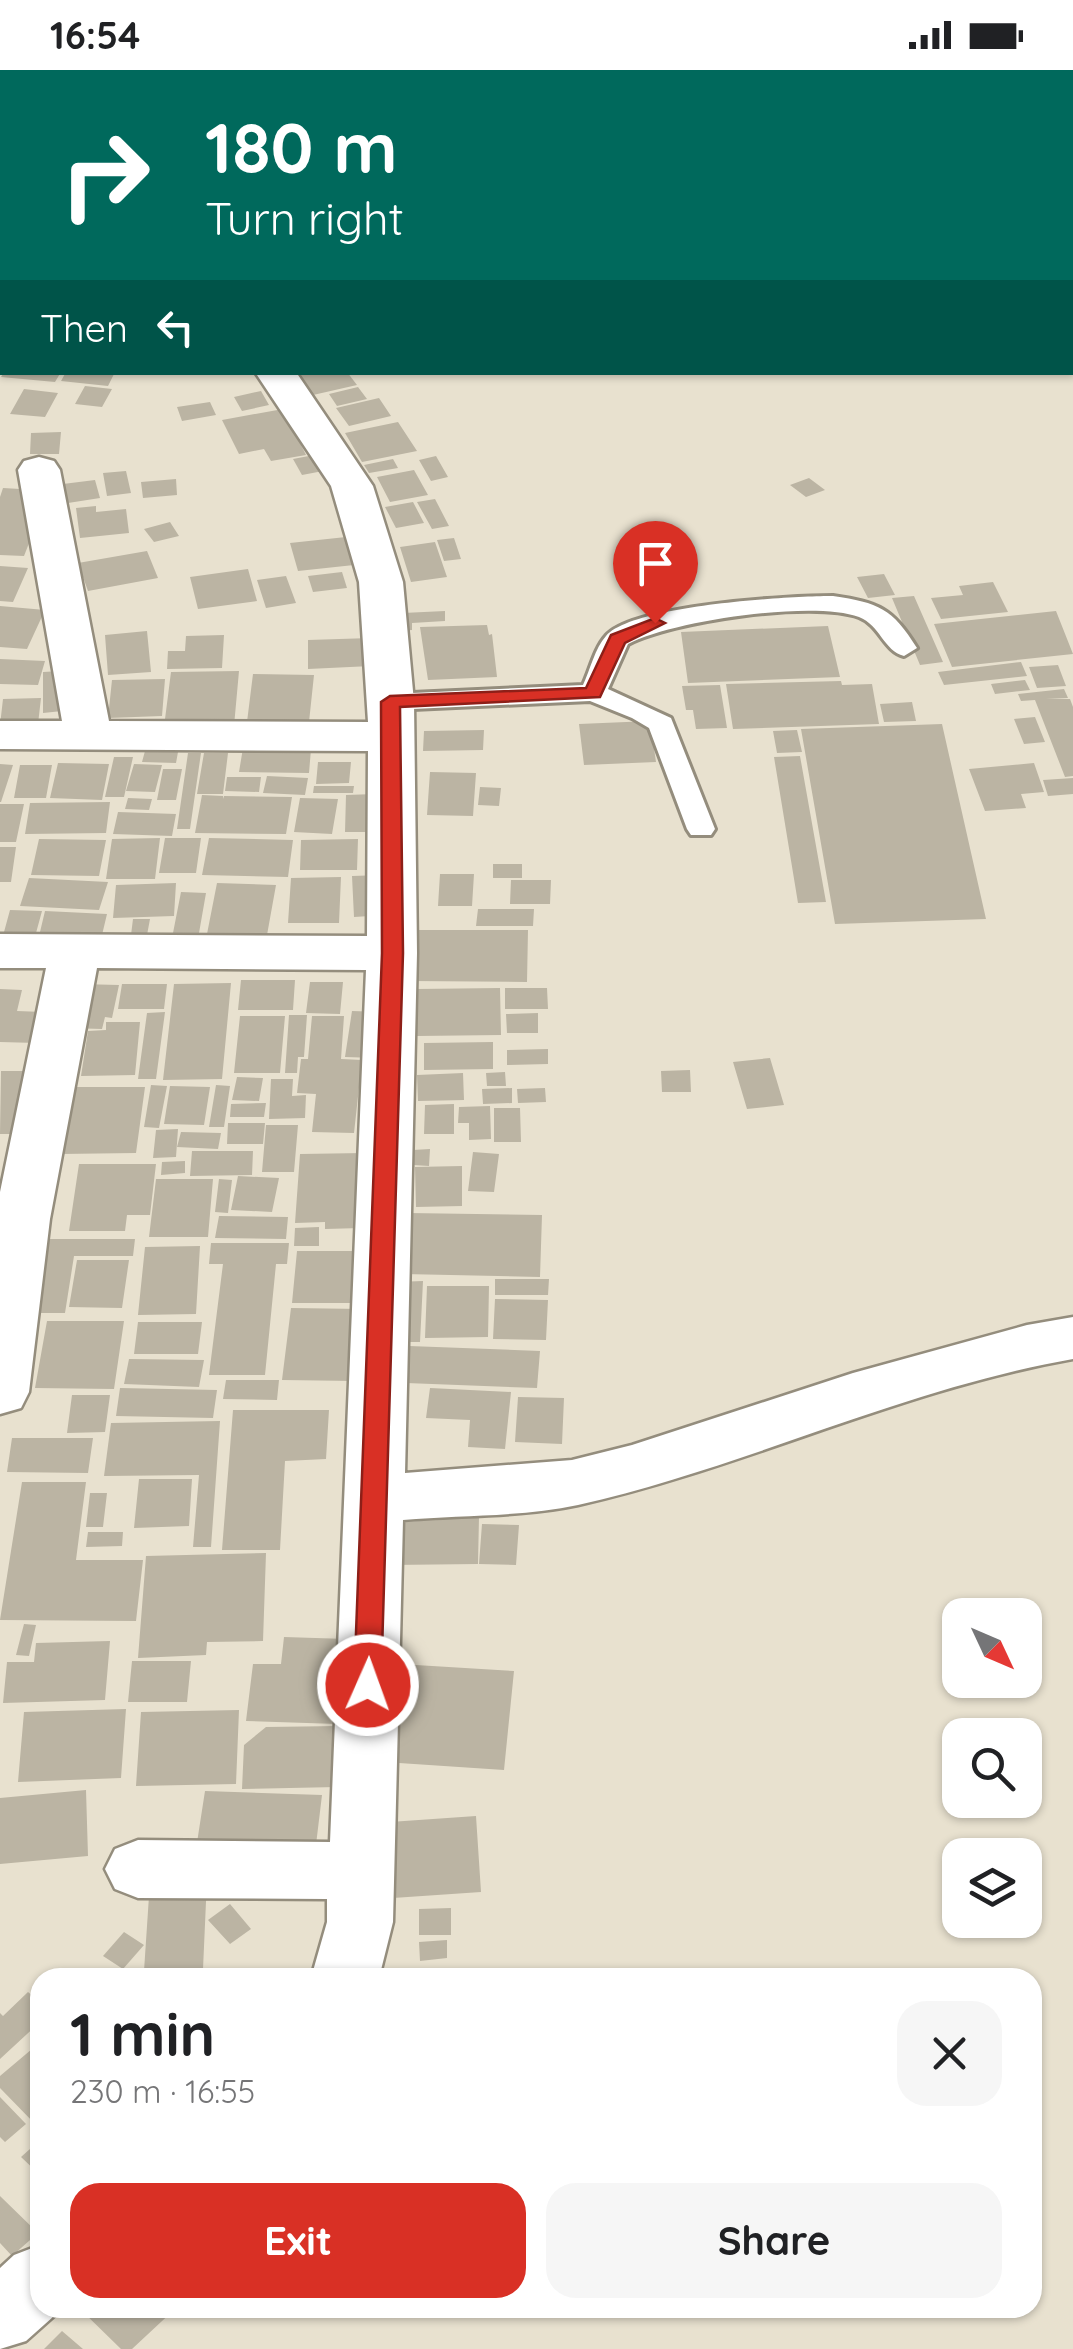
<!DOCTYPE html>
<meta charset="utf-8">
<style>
:root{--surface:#fff;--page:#f6f6f6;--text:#202124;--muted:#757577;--accent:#d93025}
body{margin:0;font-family:Quicksand,sans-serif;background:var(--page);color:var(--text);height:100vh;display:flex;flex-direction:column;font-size:38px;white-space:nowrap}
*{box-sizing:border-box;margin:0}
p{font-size:32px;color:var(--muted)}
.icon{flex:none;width:55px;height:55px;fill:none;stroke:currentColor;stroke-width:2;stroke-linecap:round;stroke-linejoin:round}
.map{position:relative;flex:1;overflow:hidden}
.drawer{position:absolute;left:30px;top:1898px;width:1012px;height:350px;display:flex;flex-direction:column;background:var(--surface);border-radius:30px;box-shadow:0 2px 8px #0004}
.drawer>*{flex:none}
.hud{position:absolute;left:0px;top:0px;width:1075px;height:305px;box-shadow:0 2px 8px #0004;background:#00695c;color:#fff;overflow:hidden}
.needle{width:65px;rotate:134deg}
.buttons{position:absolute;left:942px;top:1528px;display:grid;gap:20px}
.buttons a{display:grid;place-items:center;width:100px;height:100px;border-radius:20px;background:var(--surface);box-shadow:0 2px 8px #0004;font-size:50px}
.pin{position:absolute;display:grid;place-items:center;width:85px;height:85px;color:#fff;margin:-102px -42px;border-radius:50% 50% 50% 0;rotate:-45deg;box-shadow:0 0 10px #0007}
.pin .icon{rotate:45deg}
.me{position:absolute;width:110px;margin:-55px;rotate:2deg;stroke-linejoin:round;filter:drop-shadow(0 0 8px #0008)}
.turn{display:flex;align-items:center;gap:35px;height:210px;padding:0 40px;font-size:45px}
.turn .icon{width:130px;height:130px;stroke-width:2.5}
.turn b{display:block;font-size:70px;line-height:85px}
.then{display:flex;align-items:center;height:95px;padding:0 40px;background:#0003;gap:20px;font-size:38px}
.round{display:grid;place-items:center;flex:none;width:105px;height:105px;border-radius:30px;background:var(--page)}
.overview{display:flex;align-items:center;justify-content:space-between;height:170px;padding:0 40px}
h1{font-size:60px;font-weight:700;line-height:75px}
.cta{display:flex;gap:20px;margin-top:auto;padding:20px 40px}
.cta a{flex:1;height:115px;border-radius:30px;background:var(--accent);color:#fff;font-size:40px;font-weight:700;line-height:115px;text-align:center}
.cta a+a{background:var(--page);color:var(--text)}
.status{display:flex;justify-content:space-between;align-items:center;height:70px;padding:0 50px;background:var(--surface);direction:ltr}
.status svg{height:28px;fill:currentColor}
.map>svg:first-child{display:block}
</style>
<div class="status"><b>16:54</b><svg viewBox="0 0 49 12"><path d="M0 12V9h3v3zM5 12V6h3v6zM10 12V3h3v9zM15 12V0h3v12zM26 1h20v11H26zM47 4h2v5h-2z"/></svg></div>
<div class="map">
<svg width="1073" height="2279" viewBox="0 0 1073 2279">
<rect width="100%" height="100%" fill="#e8e1cf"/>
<!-- building -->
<path fill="#bbb4a3" d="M4 302H61L55 312 1 307Z
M66 302H115L108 316 61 311Z
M312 302H347L357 315 313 325 298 306Z
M85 316 112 319 102 337 75 334Z
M358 317 367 329 337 336 329 324Z
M24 319 58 323 45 347 10 344Z
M261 321 269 335 242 341 234 327Z
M379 328 391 346 349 356 336 338Z
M210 332 216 345 182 351 177 337Z
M283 339 306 385 271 391 264 379 239 384 222 350Z
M398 352 417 381 362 392 345 363Z
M61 362 59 384H30L31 363Z
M314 385 323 401 302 405 293 389Z
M436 386 448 407 431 411 419 390Z
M393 389 398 398 369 403 364 395Z
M414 400 428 425 390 432 377 407Z
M126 401 131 423 107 426 103 403Z
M809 408 825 420 806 427 790 415Z
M176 409 177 425 143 428 141 412Z
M95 410 100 428 68 433 63 414Z
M3 418 37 420 42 440 24 486 0 485V427Z
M435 429 449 456 432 459 417 432Z
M413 432 424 453 396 458 385 437Z
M96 436V442L126 439 129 463 80 468 76 438Z
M170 452 179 466 154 472 144 459Z
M346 467 354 495 298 501 290 473Z
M454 468 461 489 444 491 437 470Z
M435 472 447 507 411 512 400 477Z
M147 481 158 508 88 521 78 493Z
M0 496 28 498 13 532 0 531Z
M248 499 257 531 198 539 190 507Z
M342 502 347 518 313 522 308 506Z
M884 504 895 525 868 528 857 507Z
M286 506 296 533 266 538 257 510Z
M993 512 1008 542 941 549 931 528 963 525 959 516Z
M914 526 943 592 920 595 892 528Z
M0 536 45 540 27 579 0 577Z
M445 541V551L412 553V560L398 561 403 543Z
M1056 541 1073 584 952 597 934 554Z
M487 555 489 565 492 564 497 607 428 610 420 557Z
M828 556 840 607 688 613 681 562Z
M147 561 151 602 108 605 105 565Z
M224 565 222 598 167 599 168 581H185L186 566Z
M371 568V596L308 599V570Z
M0 589 45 591 38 615 0 614Z
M1021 592 1027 606 944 615 938 602Z
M1058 595 1066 616 1037 618 1029 597Z
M61 601 62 641 43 643V602Z
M239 601 234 656 164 657 171 602Z
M253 604 314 605 309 652H247Z
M165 609 162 646 108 648 112 610Z
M1025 610 1030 620 995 624 991 614Z
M841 611 842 615 872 614 879 654 733 659 726 614Z
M720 615 727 658 696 659 693 640H686L682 616Z
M1064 619 1068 628 1046 629H1070L1073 637V706L1065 707 1035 630 1021 631 1018 624Z
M41 628 38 654 0 655 3 629Z
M912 632 916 651 884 652 880 634Z
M1035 647 1045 672 1024 674 1014 649Z
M650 651 656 692 584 695 579 654Z
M942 654 986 849 835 854 801 659Z
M484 660 483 680 423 681 424 661Z
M797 660 802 682 777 683 773 661Z
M243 678 311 679 309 703 239 702Z
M145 681 178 682 176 693 142 692Z
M188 683H201L190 759H177Z
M204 683H228L223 724H197Z
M800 686 826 832 798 833 774 687Z
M114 687H133L124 727H105Z
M318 692H351L349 713 316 714Z
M58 693 109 694 102 730 50 728Z
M1034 693 1044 722 1021 724 1026 738 985 741 969 699Z
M0 694 13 695 1 732H0Z
M134 694 162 695 155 722 126 721Z
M20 695H52L46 728H14Z
M163 699H182L176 730H157Z
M430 702 476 703 473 746 427 745Z
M267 706 308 708 305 725 263 723Z
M227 707H261L259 722 225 721Z
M1073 708V724L1048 726 1043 710Z
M314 716H354L353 723H313Z
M480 717 501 718 499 736 478 735Z
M375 724 373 762H345L346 725Z
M202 725 223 726V729L224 726 292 727 286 764 195 763Z
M128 728 152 729 149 740 125 739Z
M300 728 338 729 332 764 294 762Z
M110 732 106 763 25 764 30 733Z
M0 734H24L16 772H0Z
M118 742 176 744 172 766 113 764Z
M160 768 155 809H106L112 769Z
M165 768H201L196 803H159Z
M209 768 293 770 288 807 202 805Z
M39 769 106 770 99 806 31 805Z
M358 769 357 800H300L301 770Z
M0 777H16L11 812H0Z
M493 794H522V808H493Z
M440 804H474L472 836H438Z
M382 805 385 845 354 847 352 806Z
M341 807 339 853H288L291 808Z
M29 808 108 812 99 840 20 836Z
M511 810H551L550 834H510Z
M176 813 174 846 113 848 116 815Z
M217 813 276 815 267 865 207 864Z
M181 822 206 823 199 863H173Z
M478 839H534L533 856H476Z
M10 840 42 841 36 863 4 862Z
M45 841 107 844 102 865 40 862Z
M133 849H150L147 865H131Z
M413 860H528L527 912 410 911Z
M241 910H295L293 940H238Z
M310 912H343L340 944 306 943Z
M231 913 222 1009 163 1010 174 914Z
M80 914 119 915 112 948 105 947 102 959 69 958Z
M122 914H167L164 939H118Z
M500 918 501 965 417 966V919Z
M505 918H547L548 939H505Z
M0 919 22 920 17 941 43 942 37 973 0 972Z
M352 941 382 942 376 988 345 987Z
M165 942 156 1009H138L147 943Z
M538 943V963H507L506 944Z
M289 945H307L304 987H298L297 1003H285Z
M240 946H285L280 1003H234Z
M312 946H344L341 989 362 990 354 1063 312 1062 316 1024 297 1023 301 989H308Z
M106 952H140L135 1005 81 1006 88 961 106 960Z
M493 972V999L424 1000V973Z
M548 979V994L507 995V980Z
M770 988 784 1035 747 1039 733 992Z
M690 1000 691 1022H662L661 1001Z
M1 1001H25L14 1064H0Z
M505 1002 506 1016H487L486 1003Z
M463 1003 464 1030 418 1031 417 1005Z
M237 1007 263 1008 259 1031 232 1030Z
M271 1009H293L292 1026 306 1025 305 1048 269 1049Z
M151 1015 167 1016 159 1058 144 1057Z
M216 1015 230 1016 224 1057H209Z
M170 1016 210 1017 204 1055 164 1054Z
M70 1017H145L136 1083 60 1084Z
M512 1018V1033L483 1034 482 1019Z
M545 1018 546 1032 518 1033 517 1019Z
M266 1033 264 1047H230L231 1034Z
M454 1034V1064H424L425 1035Z
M490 1036 491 1069 469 1070V1053H458L459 1037Z
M494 1038H520L521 1072H494Z
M228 1053H265L263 1074H227Z
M266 1055H298L294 1102H262Z
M178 1059 176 1087 153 1088 156 1060Z
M181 1062 221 1063 218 1079 177 1077Z
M430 1079 429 1096 413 1095V1080Z
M192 1081H253L252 1105 190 1106Z
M473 1082 499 1084 494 1122 468 1121Z
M364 1083 361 1158 325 1159V1152L295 1153 300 1084Z
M185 1091V1103L161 1105 162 1092Z
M79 1094H156L150 1145H127L125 1161H69Z
M462 1096V1136L416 1137 415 1097Z
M238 1106 279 1108 272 1142 231 1140Z
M156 1109H213L208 1167H149Z
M219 1109 232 1110 228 1143 215 1142Z
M408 1143 542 1145 540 1207 403 1204Z
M219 1146 288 1147 286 1169 215 1168Z
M319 1157V1176H294L295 1158Z
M42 1169H135L133 1186H74L65 1243H31Z
M211 1173H289L287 1194H276L265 1305H209L223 1194H209Z
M200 1176 196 1244 138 1245 145 1177Z
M297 1181H355L352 1233H292Z
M77 1190H129L122 1238 69 1237Z
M495 1209H549L548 1225H495Z
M423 1211 420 1272H393L396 1212Z
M427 1216H489L488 1267 425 1268Z
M495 1229 548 1230 546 1270 493 1269Z
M291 1238 362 1239 355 1311 282 1310Z
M47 1251H124L114 1319 35 1318Z
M138 1252H202L198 1284H134Z
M409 1276 540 1281 537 1318 406 1313Z
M129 1289 204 1290 199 1317 124 1314Z
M226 1310H279L277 1330 223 1329Z
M120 1318 217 1320 213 1348 116 1346Z
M430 1318 511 1322 505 1379 468 1377 470 1350 426 1348Z
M72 1325H110L105 1362 67 1363Z
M518 1327 564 1328 562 1374 515 1372Z
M233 1340H329L326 1389 285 1391 280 1480H222Z
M220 1351 211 1477H193L199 1405 104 1406 111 1353Z
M12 1368H93L88 1403 7 1402Z
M139 1409H192L189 1456 134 1458Z
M22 1412H86L76 1490H143L136 1551 0 1550Z
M90 1423H107L103 1457H86Z
M392 1446 479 1447 478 1494 390 1495Z
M482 1454 519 1455 516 1495 479 1494Z
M88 1462H123L122 1476 86 1477Z
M266 1483 263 1571 207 1572 206 1585 138 1588 146 1486Z
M24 1554 36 1555 29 1586 16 1585Z
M284 1567 347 1569 337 1654 246 1651 253 1594H281Z
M110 1571 105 1630 3 1633 7 1592H34L36 1573Z
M132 1591H191L187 1632H128Z
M383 1593 514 1601 504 1700 369 1691Z
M126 1639 121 1708 18 1712 24 1642Z
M239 1640 236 1714 136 1716 141 1642Z
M339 1656 337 1717 242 1719 244 1675 266 1657Z
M86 1720 88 1786 0 1794V1728Z
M205 1721 322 1725 315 1783 196 1779Z
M476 1746 481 1822 393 1828 390 1752Z
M207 1809 203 1899 144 1901 150 1811Z
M230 1834 251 1859 230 1874 208 1850Z
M451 1838V1865H419V1839Z
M124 1862 144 1875 123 1899 103 1886Z
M447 1870V1888L420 1891 419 1872Z
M376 1902 443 1903V1908H376Z
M28 1922 40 1932V1952L0 1989V1943L3 1946Z
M32 1979 40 1987V2051L36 2055 0 2018V2006Z
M0 2027 26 2054 5 2072 0 2067Z
M40 2070V2105L21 2087Z
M0 2126 38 2163 12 2186 0 2173Z
M79 2238H176L132 2279H121Z
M62 2261 83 2279H44Z"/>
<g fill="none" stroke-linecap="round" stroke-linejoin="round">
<defs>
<path id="lane" d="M833 526C879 533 892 538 917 578L904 586C884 581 880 555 859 547 812 530 672 551 628 574L608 619 671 648 715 759 711 765H691L687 759 649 658 632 648 590 631 391 640 377 632 391 624 583 615C590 600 595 578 606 566 632 535 790 526 833 526Z"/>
<path id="street" d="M143 0H179V2H143Z
M2 207V234L0 235V208Z
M255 302H296L373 416 403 512 414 632 417 883 405 1403 572 1390 632 1375 853 1303 1027 1255 1073 1247V1289C903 1319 746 1397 578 1435 522 1447 460 1445 403 1450L393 1852 379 1908H311L327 1852V1829L138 1828 115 1819 105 1799 115 1779 138 1770 330 1772 366 900 97 898 50 1149 29 1322 21 1338 0 1344V1122L46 898H0V864L367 866 368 681 0 679V651H62L18 400 24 391 39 387 54 391 60 400 109 651 368 652 359 512 331 416Z
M40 2175V2238H63L26 2271 0 2279V2198L14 2185Z"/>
</defs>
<!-- lane casing -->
<use href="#lane" stroke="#948d7d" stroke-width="6"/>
<!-- street casing -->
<use href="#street" stroke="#948d7d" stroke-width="5"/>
<!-- lane -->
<use href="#lane" fill="#fff" fill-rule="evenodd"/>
<!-- street -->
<use href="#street" fill="#fff" fill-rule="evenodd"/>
</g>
<!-- route -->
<path fill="#d93025" stroke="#8d1f18" stroke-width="2.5" d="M655 548 665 553 625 573 600 627 400 637 403 883 381 1615 377 1623 368 1626 358 1623 354 1615 382 883 381 632 390 626 586 618 611 565Z"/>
</svg>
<div class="buttons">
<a><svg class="needle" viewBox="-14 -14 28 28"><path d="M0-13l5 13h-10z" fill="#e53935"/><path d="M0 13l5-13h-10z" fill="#757577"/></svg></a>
<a><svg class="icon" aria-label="search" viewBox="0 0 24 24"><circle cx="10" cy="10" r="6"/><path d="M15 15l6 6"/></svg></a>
<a><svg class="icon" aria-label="layers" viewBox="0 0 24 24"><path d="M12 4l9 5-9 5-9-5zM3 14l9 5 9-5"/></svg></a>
</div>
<div class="pin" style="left:655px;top:553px;background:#d93025"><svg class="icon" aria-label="arrive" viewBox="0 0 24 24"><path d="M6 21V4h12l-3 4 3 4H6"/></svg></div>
<svg class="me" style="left:368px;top:1615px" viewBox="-20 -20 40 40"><circle r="17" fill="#d93025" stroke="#fff" stroke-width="3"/><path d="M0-11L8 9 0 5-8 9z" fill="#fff"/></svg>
<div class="hud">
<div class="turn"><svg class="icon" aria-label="right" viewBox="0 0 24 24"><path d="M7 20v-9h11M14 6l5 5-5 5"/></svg><div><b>180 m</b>Turn right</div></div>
<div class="then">Then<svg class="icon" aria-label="left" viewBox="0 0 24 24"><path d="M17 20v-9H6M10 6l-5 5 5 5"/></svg></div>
</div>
<section class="drawer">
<div class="overview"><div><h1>1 min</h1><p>230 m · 16:55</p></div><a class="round"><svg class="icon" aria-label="close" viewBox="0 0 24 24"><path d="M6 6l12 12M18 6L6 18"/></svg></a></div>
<div class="cta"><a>Exit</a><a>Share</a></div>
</section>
</div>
